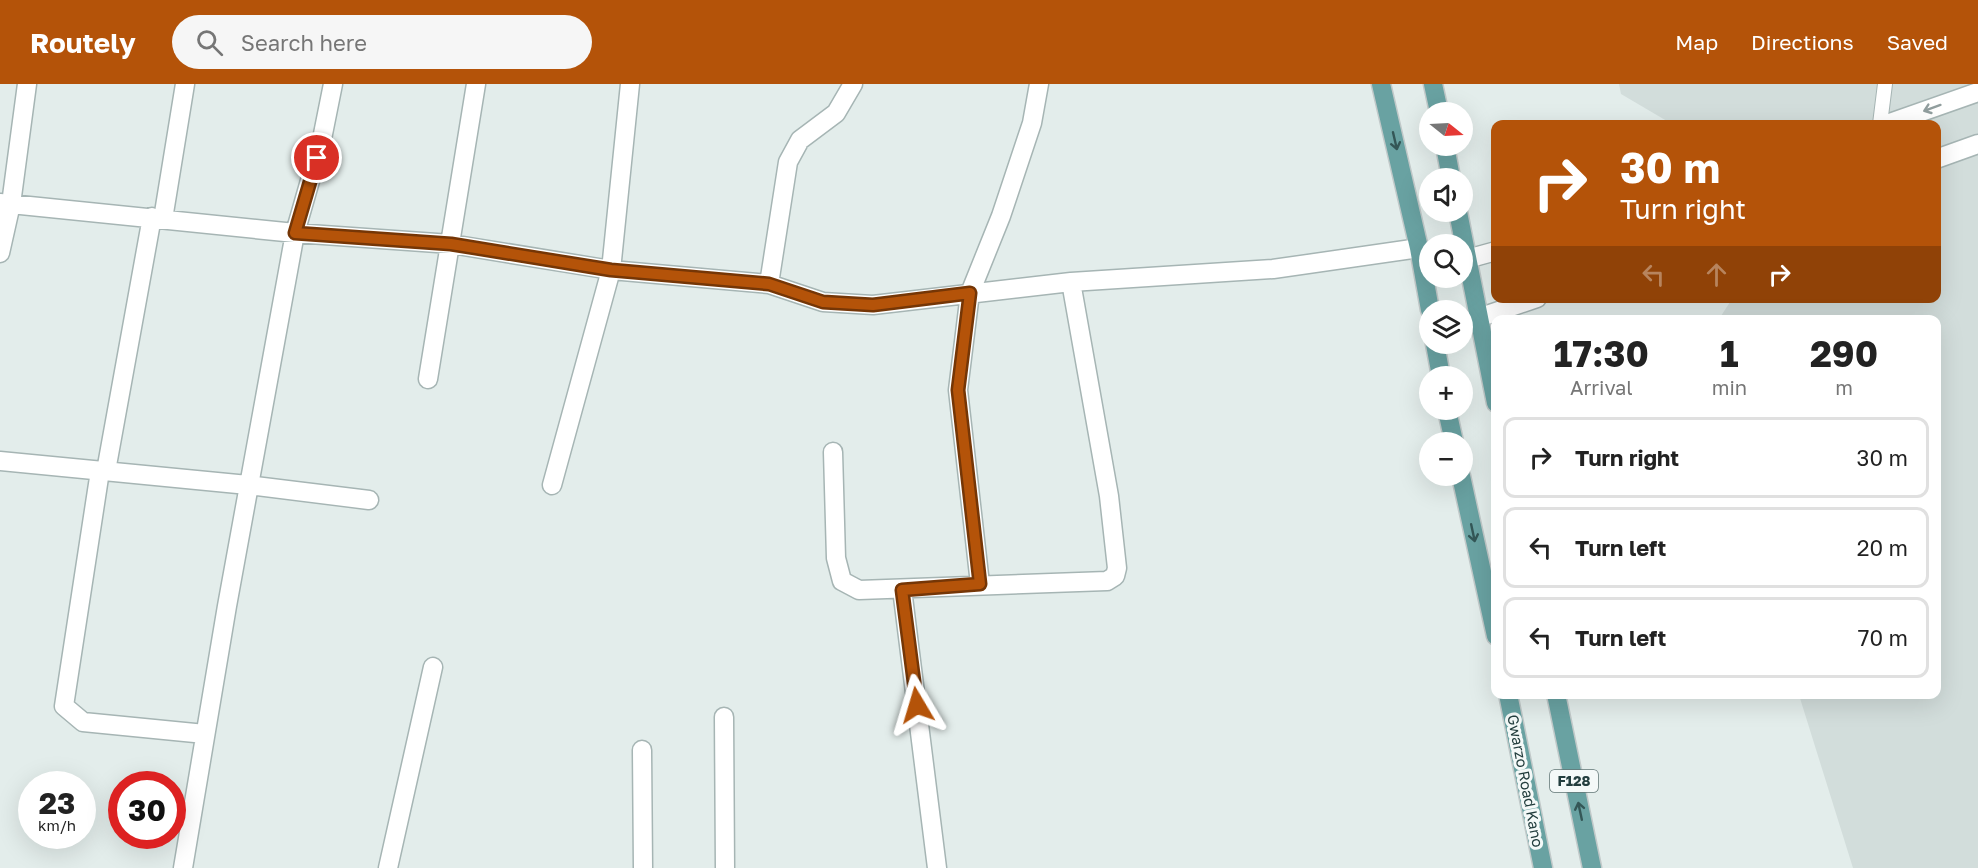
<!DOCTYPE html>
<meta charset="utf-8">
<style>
:root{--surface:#fff;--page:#f6f6f6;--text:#222;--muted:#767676;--line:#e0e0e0;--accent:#b45309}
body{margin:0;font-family:"Golos Text",sans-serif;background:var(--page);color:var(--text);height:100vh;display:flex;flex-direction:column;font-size:22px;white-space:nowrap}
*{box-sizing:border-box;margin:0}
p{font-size:20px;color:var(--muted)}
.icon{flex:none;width:33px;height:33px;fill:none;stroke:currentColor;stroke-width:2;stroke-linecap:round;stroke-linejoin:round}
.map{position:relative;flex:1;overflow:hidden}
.side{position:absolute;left:1491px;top:231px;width:450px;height:384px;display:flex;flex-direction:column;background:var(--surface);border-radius:12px;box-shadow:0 6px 24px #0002}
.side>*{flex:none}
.banner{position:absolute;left:1491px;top:36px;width:450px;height:183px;border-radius:12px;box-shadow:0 6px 24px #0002;background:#b45309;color:#fff;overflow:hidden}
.needle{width:39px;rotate:108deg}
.tools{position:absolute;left:1419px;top:18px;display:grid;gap:12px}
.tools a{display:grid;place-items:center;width:54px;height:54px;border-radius:50%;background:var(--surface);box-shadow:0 6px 24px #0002;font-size:30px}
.speed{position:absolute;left:18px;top:687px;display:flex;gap:12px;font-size:30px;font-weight:700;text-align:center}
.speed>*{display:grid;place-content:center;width:78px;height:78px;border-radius:50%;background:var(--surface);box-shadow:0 6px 24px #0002;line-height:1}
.speed small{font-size:15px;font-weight:400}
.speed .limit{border:9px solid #d22;background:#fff;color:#111}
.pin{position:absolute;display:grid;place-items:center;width:51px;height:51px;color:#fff;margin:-26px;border:3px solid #fff;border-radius:50%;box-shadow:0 2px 6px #0007}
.me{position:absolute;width:66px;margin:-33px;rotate:353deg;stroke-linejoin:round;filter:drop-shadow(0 0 4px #0008)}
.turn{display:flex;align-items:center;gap:21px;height:126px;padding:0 30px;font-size:27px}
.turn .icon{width:78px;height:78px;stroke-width:2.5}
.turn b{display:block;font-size:42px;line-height:51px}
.lanes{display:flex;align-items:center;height:57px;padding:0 30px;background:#0003;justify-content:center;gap:30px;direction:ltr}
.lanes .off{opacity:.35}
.eta{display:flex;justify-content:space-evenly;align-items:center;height:102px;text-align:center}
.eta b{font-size:36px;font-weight:700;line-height:42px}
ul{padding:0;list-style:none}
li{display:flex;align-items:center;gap:18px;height:81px;margin:0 12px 9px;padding:0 18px;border:3px solid var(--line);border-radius:12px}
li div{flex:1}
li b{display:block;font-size:22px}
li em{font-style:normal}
header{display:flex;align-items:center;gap:36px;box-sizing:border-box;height:84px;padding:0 30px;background:var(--accent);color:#fff}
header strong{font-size:28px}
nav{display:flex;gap:33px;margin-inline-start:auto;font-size:21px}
.search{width:420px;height:54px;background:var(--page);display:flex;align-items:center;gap:15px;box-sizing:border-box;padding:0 21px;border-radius:33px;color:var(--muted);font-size:22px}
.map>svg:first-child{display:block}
</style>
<header>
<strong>Routely</strong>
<div class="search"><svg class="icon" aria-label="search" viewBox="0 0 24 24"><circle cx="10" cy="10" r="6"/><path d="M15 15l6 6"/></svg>Search here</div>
<nav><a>Map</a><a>Directions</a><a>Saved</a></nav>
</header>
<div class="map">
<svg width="1978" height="784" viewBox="0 0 1978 784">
<rect width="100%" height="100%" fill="#e3edeb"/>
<!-- built -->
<path fill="#d2dddb" d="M1619 0H1978V784H1853L1799 611 1936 610V236L1719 235 1732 215 1936 214V40H1672L1621 10Z"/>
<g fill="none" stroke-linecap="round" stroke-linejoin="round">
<defs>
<path id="lane" d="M1880 40 1885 0"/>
<path id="street" d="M1887 40 1978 8
M1936 75 1978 60
M0 119 295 149 451 160 611 186 769 200 823 218 873 221 1071 198 1273 185 1419 164
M163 135 185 0
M0 169 11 120 27 0
M1467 175 1496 167
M769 200 788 78 800 56 836 29 853 0
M1478 234 1537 214
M428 295 476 0
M833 368 836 474 842 497 859 506 1107 497 1115 492 1117 484 1109 412 1071 198
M0 377 248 401 369 416
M100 387 64 622 83 638 205 650
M106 387 152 133
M552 401 611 186 630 0
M980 500 958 306 970 209 1001 132 1032 39 1039 0
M902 505 937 784
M724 633 725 784
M642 666 643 784
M183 784 227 522 295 149 322 55 333 0
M388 784 433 583"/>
<path id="primary" d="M1381 0 1419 164 1430 226
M1433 0 1439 28
M1445 62 1451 94
M1458 128 1496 319
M1435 260 1441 292
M1447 326 1454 358
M1461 392 1496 552
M1508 610 1543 784
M1556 610 1592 784"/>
</defs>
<!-- lane casing -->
<use href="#lane" stroke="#a6b5b4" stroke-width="16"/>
<!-- street casing -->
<use href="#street" stroke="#a6b5b4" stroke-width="21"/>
<!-- primary casing -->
<use href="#primary" stroke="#c1c9c9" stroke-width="21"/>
<!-- lane -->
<use href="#lane" stroke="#fff" stroke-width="14"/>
<!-- street -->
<use href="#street" stroke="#fff" stroke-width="18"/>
<!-- primary -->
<use href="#primary" stroke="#69a2a2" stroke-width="18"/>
</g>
<!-- one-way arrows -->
<defs><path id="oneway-shaft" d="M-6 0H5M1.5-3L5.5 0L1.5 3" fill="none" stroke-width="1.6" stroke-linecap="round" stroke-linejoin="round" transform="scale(1.5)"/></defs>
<use stroke="#919e9e" href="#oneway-shaft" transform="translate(1932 24) rotate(160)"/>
<g stroke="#345757">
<use href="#oneway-shaft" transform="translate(1395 57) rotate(77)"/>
<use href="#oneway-shaft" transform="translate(1473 449) rotate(78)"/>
<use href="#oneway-shaft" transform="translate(1580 727) rotate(-102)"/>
</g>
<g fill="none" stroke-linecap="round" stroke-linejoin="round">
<defs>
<path id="route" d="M317 74 295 149 451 160 611 186 769 200 823 218 873 221 970 209 958 306 980 500 902 506 917 621"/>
</defs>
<!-- route casing -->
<use href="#route" stroke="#753606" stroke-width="15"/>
<!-- route -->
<use href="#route" stroke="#b45309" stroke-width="10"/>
</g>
<g text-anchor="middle" stroke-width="6" stroke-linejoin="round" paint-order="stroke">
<!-- shield labels -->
<rect fill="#f4f9f8" stroke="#627676" stroke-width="1.5" x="1550" y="686" width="48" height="22" rx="4.5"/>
<g font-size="14" font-weight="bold" fill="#233e3e">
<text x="1574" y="702">F128</text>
</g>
<!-- street labels -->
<g font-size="15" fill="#233e3e" stroke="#f4f9f8">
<text transform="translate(1525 697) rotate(79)" y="5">Gwarzo Road Kano</text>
</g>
</g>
</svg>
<div class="tools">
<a><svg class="needle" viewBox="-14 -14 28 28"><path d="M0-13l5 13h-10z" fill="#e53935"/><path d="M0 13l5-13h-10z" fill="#767676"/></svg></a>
<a><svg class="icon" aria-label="sound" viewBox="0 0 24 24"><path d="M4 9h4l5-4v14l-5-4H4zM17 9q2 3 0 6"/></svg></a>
<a><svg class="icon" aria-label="search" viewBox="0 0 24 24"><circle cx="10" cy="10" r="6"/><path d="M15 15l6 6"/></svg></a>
<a><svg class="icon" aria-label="layers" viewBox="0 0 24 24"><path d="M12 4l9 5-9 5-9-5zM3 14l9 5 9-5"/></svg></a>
<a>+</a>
<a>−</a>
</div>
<div class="speed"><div>23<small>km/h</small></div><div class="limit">30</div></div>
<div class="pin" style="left:317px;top:74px;background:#d93025"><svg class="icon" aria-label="arrive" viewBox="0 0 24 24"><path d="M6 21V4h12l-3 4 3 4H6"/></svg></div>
<svg class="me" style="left:917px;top:621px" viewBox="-20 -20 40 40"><path d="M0-17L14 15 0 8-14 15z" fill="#b45309" stroke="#fff" stroke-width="4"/></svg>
<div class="banner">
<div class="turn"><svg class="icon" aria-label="right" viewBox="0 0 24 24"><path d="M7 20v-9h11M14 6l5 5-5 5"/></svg><div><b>30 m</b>Turn right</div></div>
<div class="lanes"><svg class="icon off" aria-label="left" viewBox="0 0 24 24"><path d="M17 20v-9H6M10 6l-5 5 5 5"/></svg><svg class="icon off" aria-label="ahead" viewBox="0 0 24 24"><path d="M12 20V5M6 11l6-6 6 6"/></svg><svg class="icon" aria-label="right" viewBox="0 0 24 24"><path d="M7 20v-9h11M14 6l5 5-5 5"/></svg></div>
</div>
<section class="side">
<div class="eta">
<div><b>17:30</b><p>Arrival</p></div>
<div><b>1</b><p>min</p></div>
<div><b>290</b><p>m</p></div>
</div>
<ul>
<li><svg class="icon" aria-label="right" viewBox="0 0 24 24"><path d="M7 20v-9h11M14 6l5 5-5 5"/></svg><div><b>Turn right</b></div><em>30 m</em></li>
<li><svg class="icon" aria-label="left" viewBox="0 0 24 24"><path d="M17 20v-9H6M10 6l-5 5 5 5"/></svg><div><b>Turn left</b></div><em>20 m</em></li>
<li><svg class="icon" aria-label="left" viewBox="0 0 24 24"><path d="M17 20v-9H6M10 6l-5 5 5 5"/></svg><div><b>Turn left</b></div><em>70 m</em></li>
</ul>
</section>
</div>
